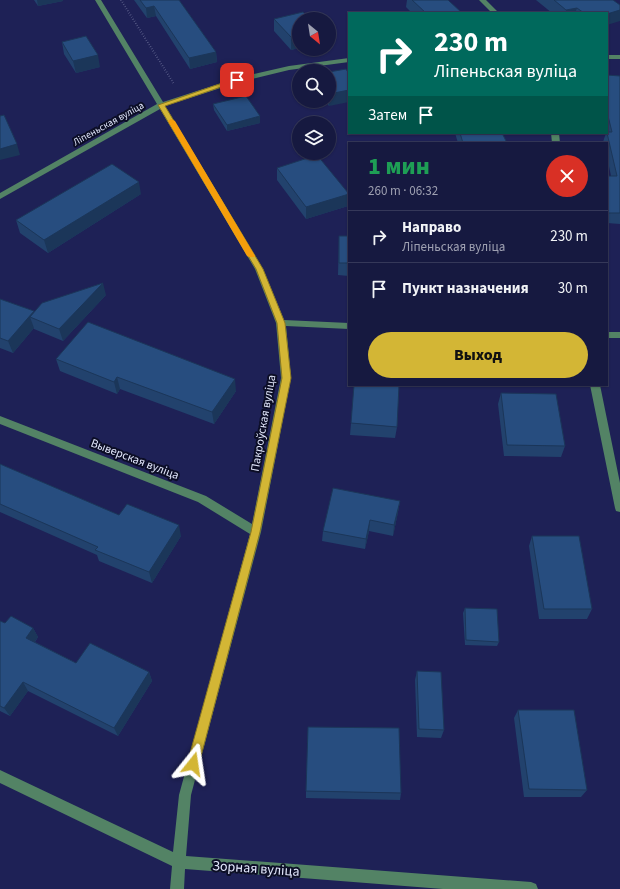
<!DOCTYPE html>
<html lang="ru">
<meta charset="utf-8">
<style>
:root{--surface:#161940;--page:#23264b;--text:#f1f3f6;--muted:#9ea0b1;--line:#353859;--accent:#d3b635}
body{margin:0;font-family:"Source Sans 3",sans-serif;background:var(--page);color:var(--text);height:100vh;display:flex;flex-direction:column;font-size:15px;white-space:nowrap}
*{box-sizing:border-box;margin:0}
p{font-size:13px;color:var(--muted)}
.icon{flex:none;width:22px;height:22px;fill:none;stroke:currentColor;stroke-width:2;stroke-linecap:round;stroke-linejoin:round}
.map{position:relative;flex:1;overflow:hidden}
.drawer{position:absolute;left:348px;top:142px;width:260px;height:244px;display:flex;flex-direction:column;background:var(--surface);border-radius:0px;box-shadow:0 1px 3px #0004,0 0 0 1px var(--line)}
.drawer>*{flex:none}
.hud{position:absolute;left:348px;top:12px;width:260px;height:122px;border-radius:0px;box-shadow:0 1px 3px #0004,0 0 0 1px var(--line);background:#00695c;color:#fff;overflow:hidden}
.needle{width:26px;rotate:150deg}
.fabs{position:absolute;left:292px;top:12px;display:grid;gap:8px}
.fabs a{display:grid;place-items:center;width:44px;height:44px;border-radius:50%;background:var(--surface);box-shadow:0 1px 3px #0004,0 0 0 1px var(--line);font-size:20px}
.pin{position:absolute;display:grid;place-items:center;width:34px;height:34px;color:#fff;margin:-17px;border-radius:8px;box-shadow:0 2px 6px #0006}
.me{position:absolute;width:44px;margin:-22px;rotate:15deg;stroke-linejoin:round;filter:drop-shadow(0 0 3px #0008)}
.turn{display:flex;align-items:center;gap:14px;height:84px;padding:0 20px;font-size:18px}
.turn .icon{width:52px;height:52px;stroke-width:2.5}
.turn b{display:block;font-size:28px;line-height:34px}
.then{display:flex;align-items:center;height:38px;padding:0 20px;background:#0003;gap:8px;font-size:15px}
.round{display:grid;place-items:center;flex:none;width:42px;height:42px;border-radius:21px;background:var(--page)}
.head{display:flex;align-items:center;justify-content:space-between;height:68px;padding:0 20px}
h1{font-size:24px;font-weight:800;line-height:30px;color:#1e9e55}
.action{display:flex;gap:8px;margin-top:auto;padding:8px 20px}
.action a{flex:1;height:46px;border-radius:24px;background:var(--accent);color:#111;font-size:16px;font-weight:800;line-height:46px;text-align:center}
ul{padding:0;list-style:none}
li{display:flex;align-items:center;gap:12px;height:52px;padding:0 20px;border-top:1px solid var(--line)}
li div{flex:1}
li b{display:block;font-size:15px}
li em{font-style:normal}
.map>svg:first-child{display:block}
</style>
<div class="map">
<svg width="620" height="889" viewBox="0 0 620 889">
<rect width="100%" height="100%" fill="#1e2156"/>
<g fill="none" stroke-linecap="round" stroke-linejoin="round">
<!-- path -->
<path stroke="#71759d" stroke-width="2" stroke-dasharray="0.5 2" stroke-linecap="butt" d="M121 0 174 84"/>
<!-- minor -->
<path fill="#538365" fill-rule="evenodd" d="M95 0H101L163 102 237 78 289 66 349 58V62L289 70 239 82 165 106 263 269 284 320 349 323V329L286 326 291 378 261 532 191 795 186 856 531 882 536 884 538 889H443L185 869 184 889H170L172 866 0 783V770L173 852 179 795 250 534 198 502 0 424V416L206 496 252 524 281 378 276 323 255 269 160 109 0 199V193L157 104Z
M479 0H486L499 13H492Z
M607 55H620V59H607Z
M551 133H559L560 143H552Z
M607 332H620V338H607Z
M590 385H600L620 483V512L616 511 615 508Z"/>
</g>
<!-- wall -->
<path fill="#22426d" d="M34 0H63V1L38 6Z
M134 0H179L216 52 217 62 190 69 156 16 147 18Z
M407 0H448L461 12V13H412L406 7Z
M536 0H613L607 13H552Z
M274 19H299V48L291 50 274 31Z
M62 42 100 67 76 73 64 54Z
M607 75 620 76V224L607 223V176H611L607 157V143H604L603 142 606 133H607Z
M326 101H329V106Z
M213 104 260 116V123L227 131 214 110Z
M455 133H502L507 143H458Z
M277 168 349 194 348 206 306 219 277 180Z
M141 194 48 253 20 233 16 220Z
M339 236H349V276L338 275Z
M106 295 63 341 34 329V328L13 353 0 348V299L34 311 35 312Z
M56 359 236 391 214 424 120 389 117 394 60 371Z
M501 393 565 446 561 457 504 456 498 404Z
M351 423 397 427 395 438 350 435Z
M0 464 119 515 181 536 152 583 99 561 97 555 0 512Z
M400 501 398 512 393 536 369 531 365 549 322 541 323 531Z
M532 536 592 609 587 619H539L529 546Z
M465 608 499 642 497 646 465 645 463 613Z
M0 621 5 623 33 628 38 637 35 642 76 663 149 672 152 681 118 736 28 691 10 716 0 711Z
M417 671 444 730 441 738 417 737 415 680Z
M518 710 587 790 581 797H524L514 718Z
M306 791 401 793 400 800 306 798Z"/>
<!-- shaded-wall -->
<path fill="#1b3659" d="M37 0H63V1L38 6Z
M154 6 156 16 147 18 146 8Z
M577 8 575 13H566V10Z
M620 10V21L607 25V14Z
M299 35V48L291 50V37Z
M216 52 217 62 190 69 189 58Z
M98 55 100 67 76 73 73 61Z
M349 90V102L329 106V94Z
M260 116V123L227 131V125Z
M17 144 20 155 0 160V149Z
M139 182 141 194 48 253 44 240Z
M349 194 348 206 306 219V207Z
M103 283 106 295 63 341 59 329Z
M34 311 38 320 30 317 34 328 13 353 8 341Z
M117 377 120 389 117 394 114 382Z
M235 379 236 391 214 424 212 412Z
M400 501 398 512 393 536 394 525Z
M370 520 369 531 365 549 366 539Z
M179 525 181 536 152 583 149 572Z
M33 628 38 637 31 647 26 638Z
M149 672 152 681 118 736 114 728Z
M23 682 28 691 10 716 4 708Z"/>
<!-- building -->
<path fill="#274d7f" stroke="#1b3659" d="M140 0H179L216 52 189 58 154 6 146 8Z
M412 0H448L461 12 456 13H426Z
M554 0H613L620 5V10L607 14V13H584L577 8 566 10Z
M303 12 310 19H299V35L291 37 274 19Z
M86 36 98 55 73 61 62 42Z
M346 69 349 74V90L329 94V72Z
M607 75 620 76V213H607V176H617L607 133V132H612L607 112Z
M246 96 260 116 227 125 213 104Z
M4 115 17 144 0 149V116Z
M460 133H502L507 143H463Z
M317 155 349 194 306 207 277 168Z
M112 164 139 182 44 240 16 220Z
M339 236H349V263H339Z
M103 283 59 329 30 317 42 303Z
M0 299 34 311 8 341 0 338Z
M88 322 235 379 212 412 117 377 114 382 56 359Z
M354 385H399L397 427 351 423Z
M501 393 556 394 565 446 507 445Z
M0 464 119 515 127 504 179 525 149 572 95 550 98 547 0 504Z
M333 488 400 501 394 525 370 520 366 539 323 531Z
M532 536H579L592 609H544Z
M465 608 497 609 499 642 466 640Z
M11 616 33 628 26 638 76 663 90 643 149 672 114 728 23 682 4 708 0 706V621L5 623Z
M417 671 441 672 444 730 419 729Z
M518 710H574L587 790 529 789Z
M308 727 399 728 401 793 306 791Z"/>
<!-- route -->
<path fill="#d3b635" stroke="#897622" d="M237 78 240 80 239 81 165 106 263 269 285 323 291 378 260 532 199 764 197 768 193 770 189 768 187 764 251 532 282 378 277 323 256 269 158 105Z"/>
<!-- slow -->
<path fill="#f59e0b" d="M171 119 175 121 255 256 254 257H249L247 256 168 121Z"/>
<g text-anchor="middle" stroke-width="4" stroke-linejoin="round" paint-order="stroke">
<!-- far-street labels -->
<g font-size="10" fill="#e2e7fc" stroke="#0c0e26">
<text transform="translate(108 123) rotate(-29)" y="4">Ліпеньская вуліца</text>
</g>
<!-- street labels -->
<g font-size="12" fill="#e2e7fc" stroke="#0c0e26">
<text transform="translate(263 423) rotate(-80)" y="4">Пакроўская вуліца</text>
<text transform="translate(135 459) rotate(21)" y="4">Выверская вуліца</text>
</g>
<!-- near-street labels -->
<g font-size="14" fill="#e2e7fc" stroke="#0c0e26">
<text transform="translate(256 868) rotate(4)" y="5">Зорная вуліца</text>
</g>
</g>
</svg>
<div class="fabs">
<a><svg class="needle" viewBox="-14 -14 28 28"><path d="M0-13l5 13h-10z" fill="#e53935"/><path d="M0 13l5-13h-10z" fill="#9ea0b1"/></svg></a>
<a><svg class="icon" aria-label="search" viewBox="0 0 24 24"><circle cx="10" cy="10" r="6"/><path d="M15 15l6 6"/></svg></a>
<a><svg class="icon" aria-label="layers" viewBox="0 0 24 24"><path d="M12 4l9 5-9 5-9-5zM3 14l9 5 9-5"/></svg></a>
</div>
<div class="pin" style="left:237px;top:80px;background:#d93025"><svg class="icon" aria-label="arrive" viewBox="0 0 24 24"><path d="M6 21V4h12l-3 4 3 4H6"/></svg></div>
<svg class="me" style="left:193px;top:764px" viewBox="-20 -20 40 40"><path d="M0-17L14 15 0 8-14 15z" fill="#d3b635" stroke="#fff" stroke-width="4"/></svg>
<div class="hud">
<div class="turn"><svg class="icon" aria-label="right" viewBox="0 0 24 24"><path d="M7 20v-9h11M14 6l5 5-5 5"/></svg><div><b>230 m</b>Ліпеньская вуліца</div></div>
<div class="then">Затем<svg class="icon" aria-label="arrive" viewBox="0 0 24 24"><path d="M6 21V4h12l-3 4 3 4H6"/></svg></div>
</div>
<section class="drawer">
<div class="head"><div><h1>1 мин</h1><p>260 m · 06:32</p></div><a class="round" style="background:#d93025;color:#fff"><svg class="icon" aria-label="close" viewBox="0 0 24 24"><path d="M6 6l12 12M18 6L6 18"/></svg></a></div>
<ul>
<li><svg class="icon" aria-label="right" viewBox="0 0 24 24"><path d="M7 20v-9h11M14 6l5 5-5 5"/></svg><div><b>Направо</b><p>Ліпеньская вуліца</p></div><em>230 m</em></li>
<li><svg class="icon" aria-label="arrive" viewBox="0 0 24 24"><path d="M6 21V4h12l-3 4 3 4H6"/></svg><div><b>Пункт назначения</b></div><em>30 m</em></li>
</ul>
<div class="action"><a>Выход</a></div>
</section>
</div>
